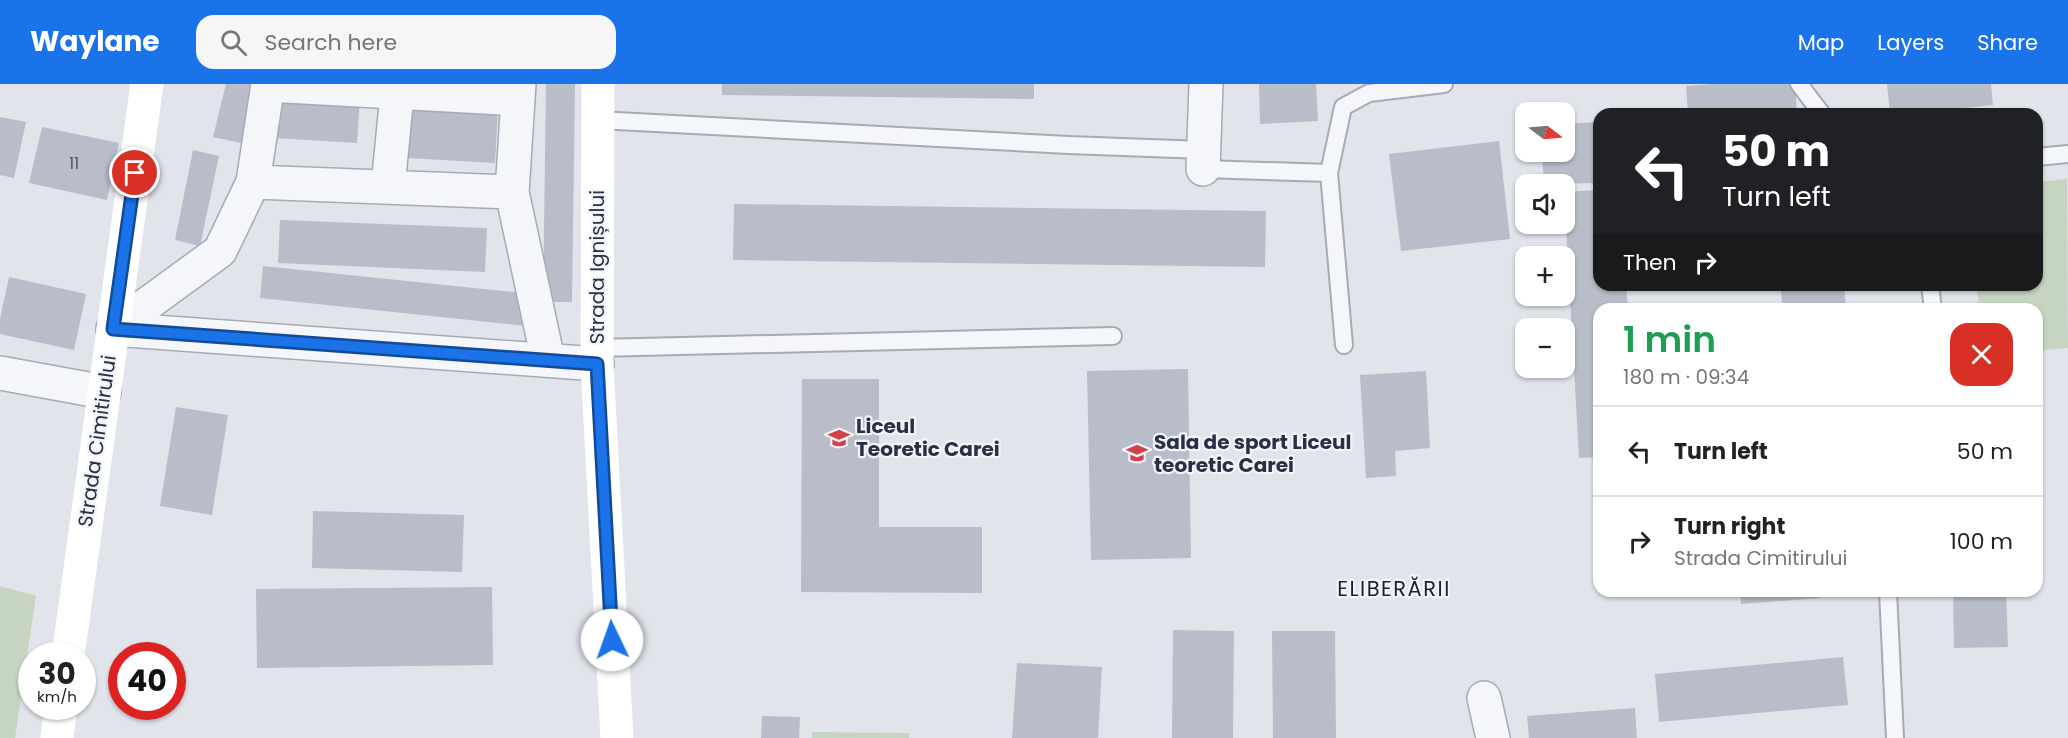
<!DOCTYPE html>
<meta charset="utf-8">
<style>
:root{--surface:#fff;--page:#f6f6f6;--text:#222;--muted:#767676;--line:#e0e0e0;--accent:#1a73e8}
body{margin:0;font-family:Poppins,sans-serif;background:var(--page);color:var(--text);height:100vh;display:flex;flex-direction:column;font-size:22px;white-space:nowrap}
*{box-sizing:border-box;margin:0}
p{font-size:20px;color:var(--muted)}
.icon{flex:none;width:33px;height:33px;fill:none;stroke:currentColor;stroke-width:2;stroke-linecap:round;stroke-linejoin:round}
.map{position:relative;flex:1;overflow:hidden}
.details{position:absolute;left:1593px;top:219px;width:450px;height:294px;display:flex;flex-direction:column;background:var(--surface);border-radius:18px;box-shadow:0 2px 4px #0004}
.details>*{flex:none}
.hud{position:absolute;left:1593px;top:24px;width:450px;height:183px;border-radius:18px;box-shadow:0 2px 4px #0004;background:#202124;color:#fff;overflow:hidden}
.needle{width:39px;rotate:106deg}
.fabs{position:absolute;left:1515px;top:18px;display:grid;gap:12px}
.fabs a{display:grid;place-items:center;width:60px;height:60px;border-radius:12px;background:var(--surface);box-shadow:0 2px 4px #0004;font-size:30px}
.speed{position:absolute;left:18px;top:558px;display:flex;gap:12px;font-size:30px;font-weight:700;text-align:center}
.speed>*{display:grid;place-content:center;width:78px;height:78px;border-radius:50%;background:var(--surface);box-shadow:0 2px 4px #0004;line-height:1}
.speed small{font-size:15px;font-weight:400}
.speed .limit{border:9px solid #d22;background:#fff;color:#111}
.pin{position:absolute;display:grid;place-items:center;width:51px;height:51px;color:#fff;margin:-26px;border:3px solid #fff;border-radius:50%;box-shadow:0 2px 6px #0007}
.me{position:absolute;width:66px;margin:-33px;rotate:357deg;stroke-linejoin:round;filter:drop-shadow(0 0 4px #0008)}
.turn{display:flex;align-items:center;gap:21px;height:126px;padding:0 30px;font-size:27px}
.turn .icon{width:78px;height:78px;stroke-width:2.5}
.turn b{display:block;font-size:42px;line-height:51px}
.then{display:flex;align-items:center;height:57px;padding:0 30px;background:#0003;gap:12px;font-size:22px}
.round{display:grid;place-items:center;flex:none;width:63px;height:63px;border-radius:18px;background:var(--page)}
.overview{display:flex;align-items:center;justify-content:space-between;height:102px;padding:0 30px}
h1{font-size:36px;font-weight:600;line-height:45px;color:#1e9e55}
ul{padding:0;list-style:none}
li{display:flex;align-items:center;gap:18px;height:90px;padding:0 30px;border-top:2px solid var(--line)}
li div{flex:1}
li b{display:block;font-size:22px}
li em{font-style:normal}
header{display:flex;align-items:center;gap:36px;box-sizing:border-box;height:84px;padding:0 30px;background:var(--accent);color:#fff}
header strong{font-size:28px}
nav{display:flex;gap:33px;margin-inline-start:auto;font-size:21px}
.search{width:420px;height:54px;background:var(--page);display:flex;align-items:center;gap:15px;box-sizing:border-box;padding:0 21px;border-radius:18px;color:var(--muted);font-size:22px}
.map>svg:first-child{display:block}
</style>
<header>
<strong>Waylane</strong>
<div class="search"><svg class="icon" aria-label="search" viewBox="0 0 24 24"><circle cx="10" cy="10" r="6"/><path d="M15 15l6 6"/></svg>Search here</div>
<nav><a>Map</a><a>Layers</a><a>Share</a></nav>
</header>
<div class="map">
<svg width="2068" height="654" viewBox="0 0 2068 654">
<rect width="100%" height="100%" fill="#e1e4eb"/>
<!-- green -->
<path fill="#c5d5c2" d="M2067 95 2068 264 2037 267V225H1979L1977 201H2037V98Z
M0 502 36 512 15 654H0Z
M812 648 909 649V654H812Z"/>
<!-- building -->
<path fill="#b8bdc9" d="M226 0H260L246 60 213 53Z
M546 0H575L572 218H543Z
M722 0H1034V15L722 11Z
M1259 0H1316L1318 37 1260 40Z
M1713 0H1795L1797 30H1688L1686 2Z
M1887 0H1991L1993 21 1909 30H1890Z
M275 9 360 13 357 59 273 54Z
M411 22 498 27 495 79 407 74Z
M0 33 26 38 14 94 0 91Z
M1599 38V99L1544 100 1542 68H1564V40Z
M42 43 119 59 107 116 29 99Z
M1499 57 1510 155 1401 167 1389 70Z
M193 66 219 72 200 162 175 156Z
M1599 106V201H1626L1628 225H1599V373L1579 374 1564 108Z
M734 120 1266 127 1265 183 733 176Z
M280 136 487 144 485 188 278 179Z
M263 182 531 210 527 242 260 214Z
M9 193 86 210 74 266 0 250V235Z
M1781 201H1844L1846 225H1782Z
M1188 285 1191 474 1091 476 1087 287Z
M1426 287 1430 364 1395 367 1396 392 1366 394 1360 291Z
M802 295H879V443H982V509L801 508Z
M176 323 228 331 212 431 160 422Z
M313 427 464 431 462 488 312 484Z
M492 503 493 581 257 584 256 505Z
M1740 507H1821V514L1741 520Z
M1953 507H2006L2008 563 1954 564Z
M1173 546 1234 547 1233 654H1172Z
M1272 547H1335L1336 654H1273Z
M1843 573 1848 621 1659 638 1655 590Z
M1017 579 1102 583 1098 654H1012Z
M1635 624 1637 654H1529L1527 632Z
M762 632 800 633 799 654H761Z"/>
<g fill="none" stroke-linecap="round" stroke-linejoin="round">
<defs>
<path id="lane" d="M1799 0 1822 30
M598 36 1068 61 1204 66
M2037 73 2068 70
M1203 85 1329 89
M1930 201 1933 225
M1344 261 1329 89 1343 23 1369 9 1444 0
M597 264 1113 252
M1888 507 1895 654"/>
<path id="street" d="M268 0 253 98 512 108 519 0
M268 1 518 15
M1203 85 1206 0
M388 103 398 0
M512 108 548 276
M113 245 597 280
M113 245 220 167 253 98
M0 289 104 308
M1484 614 1493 654"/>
</defs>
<!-- lane casing -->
<use href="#lane" stroke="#a6aab6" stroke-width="20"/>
<!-- street casing -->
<use href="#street" stroke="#a6aab6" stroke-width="36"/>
<!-- lane -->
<use href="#lane" stroke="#f4f6f9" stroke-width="16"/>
<!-- street -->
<use href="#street" stroke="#f4f6f9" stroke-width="33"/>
<!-- secondary -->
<path stroke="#fff" stroke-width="33" d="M598 0 597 280 617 654
M68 572 147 0
M57 654 61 622"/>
</g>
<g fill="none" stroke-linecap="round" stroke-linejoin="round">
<defs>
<path id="route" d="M135 89 113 245 597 280 612 556"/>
</defs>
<!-- route casing -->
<use href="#route" stroke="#114b97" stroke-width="15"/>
<!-- route -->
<use href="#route" stroke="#1a73e8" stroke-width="10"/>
</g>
<!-- icons -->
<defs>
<symbol id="university-bare" viewBox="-9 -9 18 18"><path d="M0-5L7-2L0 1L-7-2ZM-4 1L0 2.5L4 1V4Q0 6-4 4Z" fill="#d6404b" stroke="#f1f4f8" stroke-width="2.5" paint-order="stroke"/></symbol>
</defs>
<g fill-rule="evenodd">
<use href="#university-bare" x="824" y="339" width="30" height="30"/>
<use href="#university-bare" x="1122" y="354" width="30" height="30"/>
</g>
<g text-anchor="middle" stroke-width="4.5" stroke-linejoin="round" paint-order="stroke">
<!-- number labels -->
<g font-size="16" fill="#4c5365">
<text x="74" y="85">11</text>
</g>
<!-- street labels -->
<g font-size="20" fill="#283044" stroke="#f1f4f8">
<text transform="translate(597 183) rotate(-90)" y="7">Strada Ignișului</text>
<text transform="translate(97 357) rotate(-82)" y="7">Strada Cimitirului</text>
</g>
<!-- poi labels -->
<g font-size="20" font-weight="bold" fill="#283044" stroke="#f1f4f8" text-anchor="start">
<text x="856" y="349">Liceul<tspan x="856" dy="23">Teoretic Carei</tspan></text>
<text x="1154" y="365">Sala de sport Liceul<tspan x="1154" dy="23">teoretic Carei</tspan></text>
</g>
<!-- neighbourhood labels -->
<g font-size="21" letter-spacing="1.5" fill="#1b2135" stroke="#f1f4f8">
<text x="1394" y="512">ELIBERĂRII</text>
</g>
</g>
</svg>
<div class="fabs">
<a><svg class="needle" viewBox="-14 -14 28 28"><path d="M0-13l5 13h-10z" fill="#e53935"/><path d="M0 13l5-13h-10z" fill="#767676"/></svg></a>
<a><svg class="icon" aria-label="sound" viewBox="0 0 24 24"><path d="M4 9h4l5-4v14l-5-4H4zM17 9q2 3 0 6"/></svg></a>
<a>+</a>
<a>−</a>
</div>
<div class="speed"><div>30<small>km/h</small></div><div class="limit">40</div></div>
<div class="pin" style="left:135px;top:89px;background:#d93025"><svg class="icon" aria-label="arrive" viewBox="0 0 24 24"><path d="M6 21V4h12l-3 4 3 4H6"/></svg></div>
<svg class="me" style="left:612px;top:556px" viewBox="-20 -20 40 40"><circle r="19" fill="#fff"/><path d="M0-13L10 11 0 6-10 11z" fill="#1a73e8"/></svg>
<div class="hud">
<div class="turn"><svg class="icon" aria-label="left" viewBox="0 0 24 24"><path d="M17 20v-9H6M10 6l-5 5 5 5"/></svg><div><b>50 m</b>Turn left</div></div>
<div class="then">Then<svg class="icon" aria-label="right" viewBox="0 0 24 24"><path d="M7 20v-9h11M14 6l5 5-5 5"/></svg></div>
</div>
<section class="details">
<div class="overview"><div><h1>1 min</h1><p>180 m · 09:34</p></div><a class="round" style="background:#d93025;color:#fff"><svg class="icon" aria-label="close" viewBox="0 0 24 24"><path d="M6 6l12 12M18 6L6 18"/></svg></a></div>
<ul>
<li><svg class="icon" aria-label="left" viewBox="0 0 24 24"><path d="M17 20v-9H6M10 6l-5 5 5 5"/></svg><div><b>Turn left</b></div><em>50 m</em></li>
<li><svg class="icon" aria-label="right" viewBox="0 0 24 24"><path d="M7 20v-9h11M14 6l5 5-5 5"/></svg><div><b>Turn right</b><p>Strada Cimitirului</p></div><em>100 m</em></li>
</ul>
</section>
</div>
